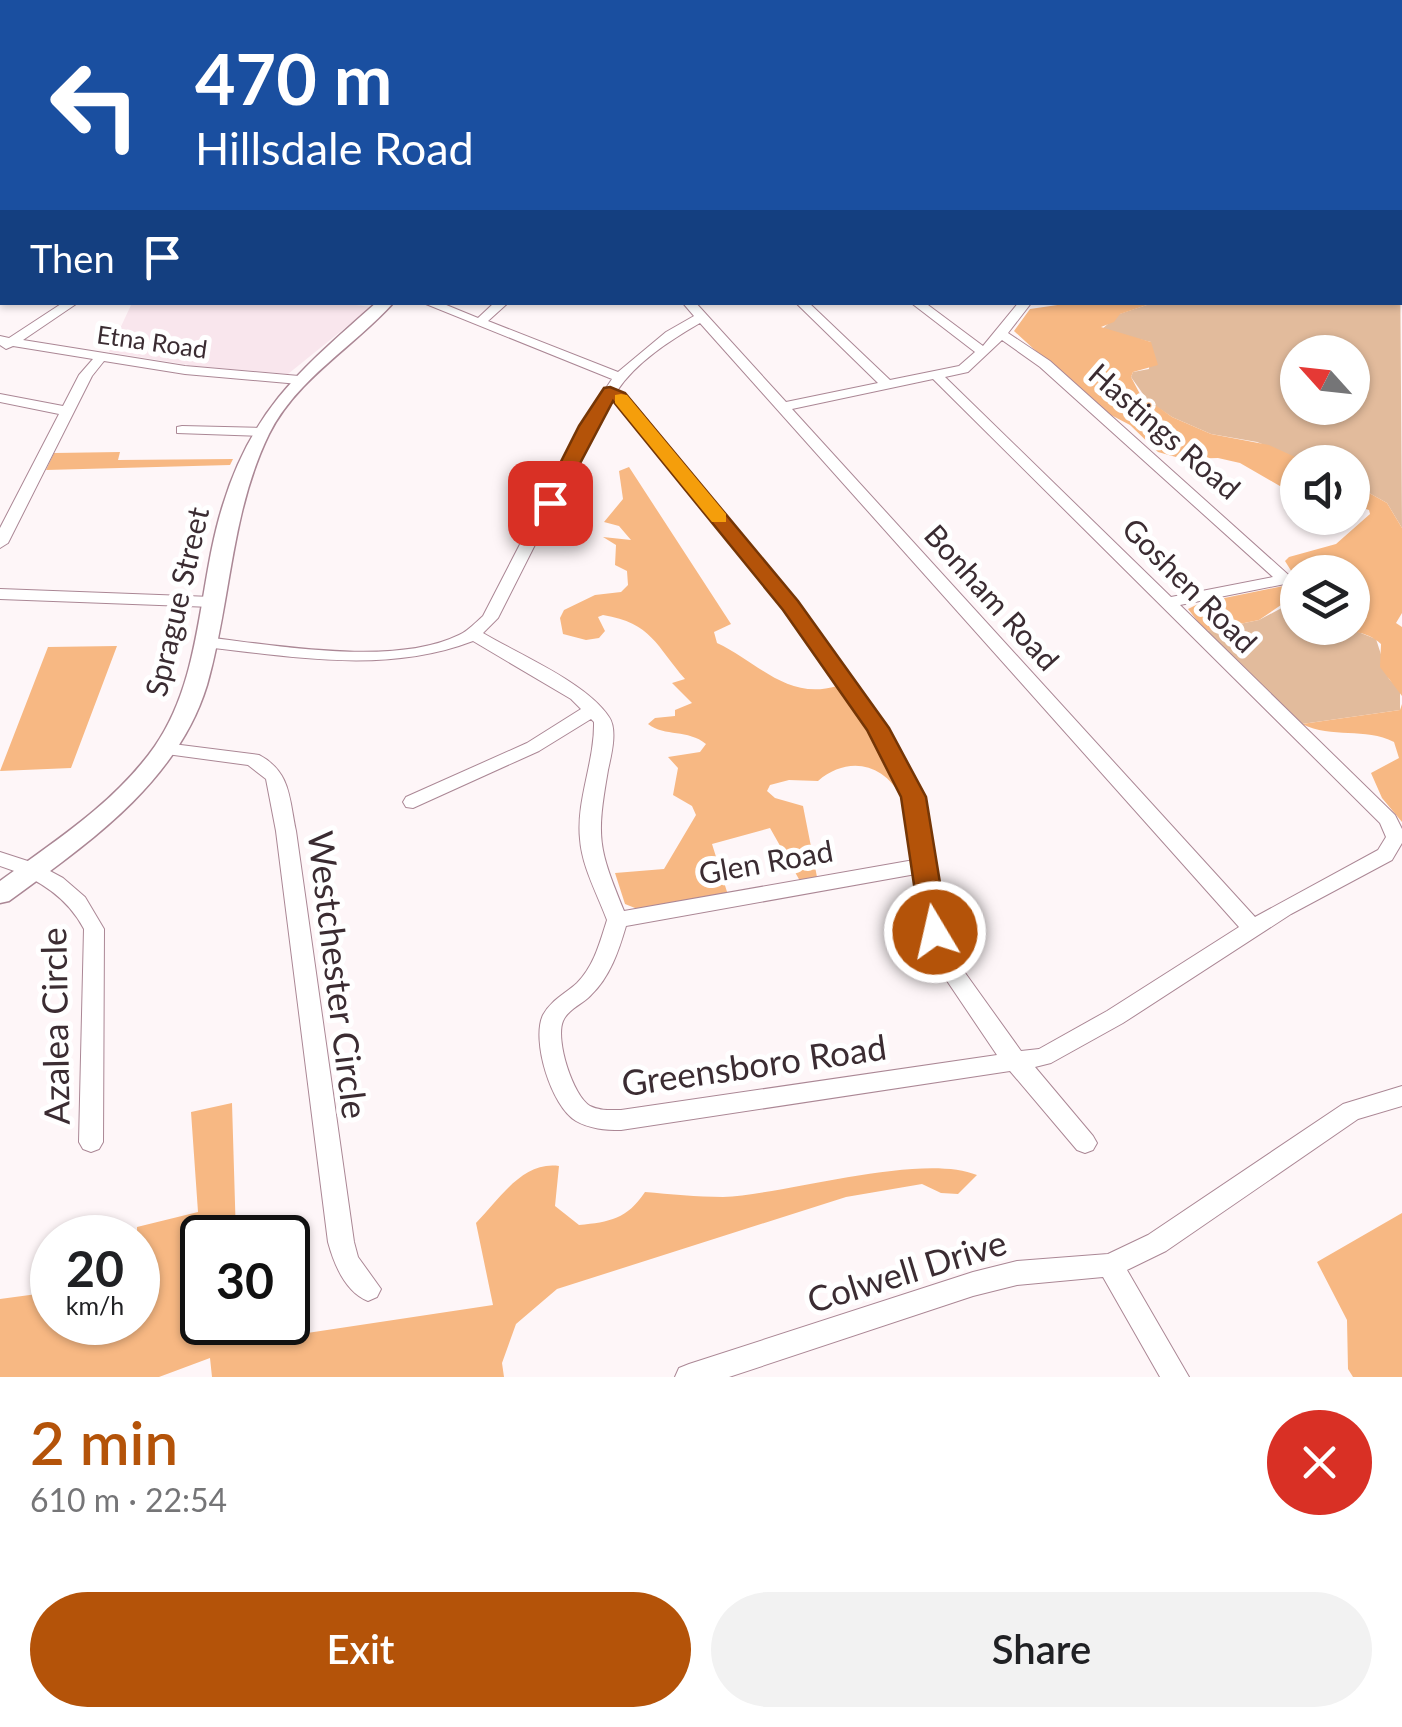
<!DOCTYPE html>
<meta charset="utf-8">
<style>
:root{--surface:#fff;--page:#f2f2f2;--text:#202124;--muted:#757577;--accent:#b45309}
body{margin:0;font-family:Lato,sans-serif;background:var(--page);color:var(--text);height:100vh;display:flex;flex-direction:column;font-size:38px;white-space:nowrap}
*{box-sizing:border-box;margin:0}
p{font-size:32px;color:var(--muted)}
.icon{flex:none;width:55px;height:55px;fill:none;stroke:currentColor;stroke-width:2;stroke-linecap:round;stroke-linejoin:round}
.map{position:relative;height:1377px;overflow:hidden}
.drawer{display:flex;flex-direction:column;background:var(--surface);flex:1}
.drawer>*{flex:none}
.banner{position:absolute;left:0px;top:0px;width:1402px;height:305px;box-shadow:0 2px 8px #0004;background:#1a4fa0;color:#fff;overflow:hidden}
.needle{width:65px;rotate:297deg}
.fabs{position:absolute;left:1280px;top:335px;display:grid;gap:20px}
.fabs a{display:grid;place-items:center;width:90px;height:90px;border-radius:50%;background:var(--surface);box-shadow:0 2px 8px #0004;font-size:50px}
.speed{position:absolute;left:30px;top:1215px;display:flex;gap:20px;font-size:50px;font-weight:700;text-align:center}
.speed>*{display:grid;place-content:center;width:130px;height:130px;border-radius:50%;background:var(--surface);box-shadow:0 2px 8px #0004;line-height:1}
.speed small{font-size:25px;font-weight:400}
.speed .limit{border:5px solid #111;border-radius:15px;background:#fff;color:#111}
.pin{position:absolute;display:grid;place-items:center;width:85px;height:85px;color:#fff;margin:-42px;border-radius:20px;box-shadow:0 5px 15px #0006}
.me{position:absolute;width:110px;margin:-55px;rotate:351deg;stroke-linejoin:round;filter:drop-shadow(0 0 8px #0008)}
.turn{display:flex;align-items:center;gap:35px;height:210px;padding:0 30px;font-size:45px}
.turn .icon{width:130px;height:130px;stroke-width:2.5}
.turn b{display:block;font-size:70px;line-height:85px}
.then{display:flex;align-items:center;height:95px;padding:0 30px;background:#0003;gap:20px;font-size:38px}
.round{display:grid;place-items:center;flex:none;width:105px;height:105px;border-radius:52px;background:var(--page)}
.headline{display:flex;align-items:center;justify-content:space-between;height:170px;padding:0 30px}
h1{font-size:60px;font-weight:600;line-height:75px;color:var(--accent)}
.cta{display:flex;gap:20px;margin-top:auto;padding:20px 30px}
.cta a{flex:1;height:115px;border-radius:60px;background:var(--accent);color:#fff;font-size:40px;font-weight:600;line-height:115px;text-align:center}
.cta a+a{background:var(--page);color:var(--text)}
.map>svg:first-child{display:block}
</style>
<div class="map">
<svg width="1402" height="1377" viewBox="0 0 1402 1377">
<rect width="100%" height="100%" fill="#fef6f8"/>
<!-- built -->
<path fill="#f9e6ed" d="M709 0H1182L1186 2H718Z
M332 302 371 307 288 374 195 366 109 352 132 303Z"/>
<!-- green -->
<path fill="#e2bb9c" fill-rule="evenodd" d="M1400 251 1402 528 1387 503 1353 484 1352 462H1306L1257 442 1211 434 1172 417 1148 401 1131 377 1133 372 1149 369 1151 342 1101 330 1119 314 1153 303 1400 302ZM1298 352H1352V408H1298Z
M1291 603 1297 605 1298 628 1353 630 1376 639 1389 679 1400 690V710L1302 724 1205 631 1259 620Z"/>
<!-- forest -->
<path fill="#f7b883" d="M1071 303H1153L1120 314 1114 322 1101 327 1151 342 1158 365 1133 372 1131 377 1140 394 1172 417 1211 434 1269 445 1306 462H1298L1297 496 1240 463 1218 458 1183 459 1158 452 1130 425 1109 414 1074 386 1014 331 1030 309Z
M120 452 118 460 233 459 230 465 46 470 54 453Z
M629 467 731 624 714 632 717 643C758 662 787 701 837 686L893 766 902 798C883 762 847 756 818 781L789 780 770 785 767 791 775 798 803 806 817 877 800 881 770 828 712 844 728 895 640 910 625 904 615 873 664 869 696 815 692 806 673 795 678 768 668 757 700 752 706 744C688 729 665 737 648 724L655 718 675 716V710L692 703 672 683 685 679C656 646 652 623 603 615L598 617 605 631 599 638 586 640 563 634 560 618 564 610 595 595 621 592 628 585 627 571 615 565 616 545 603 537 631 540 619 526 604 522 623 499 619 471Z
M1353 484 1387 503 1402 528V613L1396 623 1402 627V696L1380 667 1381 644C1366 630 1347 631 1328 628H1352V572H1298L1297 605H1281L1259 620 1205 631 1188 609 1200 603 1293 584 1295 577 1285 561 1289 557 1336 544 1370 514 1369 510 1353 505Z
M117 646 71 768 0 771 48 647Z
M1402 704V822L1382 798 1371 773 1399 758 1394 742C1365 727 1332 739 1302 724L1400 710Z
M232 1103 236 1237 202 1238V1322L239 1323 241 1343 493 1305 476 1223C500 1199 522 1161 559 1166L555 1206 579 1225C610 1222 627 1219 645 1192 670 1194 697 1197 723 1197 788 1194 921 1152 977 1175L958 1194 941 1193 922 1184 846 1197 557 1289 516 1324 502 1363 504 1377H212L210 1358 159 1377H0V1299L52 1292V1322H138L137 1227 198 1212 191 1112Z
M1402 1213V1377H1353L1348 1369 1347 1320 1317 1262Z"/>
<g fill="none" stroke-linecap="round" stroke-linejoin="round">
<defs>
<path id="street" d="M468 0H477L479 2H471Z
M0 8H2V12H0Z
M2 136V142L0 143V137Z
M0 237H2V244H0Z
M0 261H2V269H0Z
M64 302H79L23 340 185 366 299 376 306 380 299 384 185 374 104 361 92 376 8 543 0 548V528L59 414 0 402V394L63 406 79 375 93 359 13 346 6 349 0 345V336L9 338Z
M421 302H439L478 318 495 302H509L488 321 618 372 666 332 694 316 682 302H695L786 402 878 383 795 302H808L890 380 959 366 975 352 910 302H924L983 346 1019 302H1032L1008 333 1050 361 1293 579 1285 584 1180 605 1395 815 1402 829V843L1392 860 1291 914 1123 1023 1051 1063 1035 1067 1093 1136 1097 1143 1093 1150 1085 1153 1077 1150 1010 1071 621 1130C605 1130 590 1129 576 1121 551 1106 531 1040 543 1015 551 1000 565 994 577 983 594 966 600 942 607 920 597 893 582 867 580 839 576 800 595 761 594 722L591 719 539 751 413 808 406 807 403 802 406 797 527 743 581 709 571 699 473 641C387 674 294 657 205 647L197 642 205 637C276 645 394 667 459 635 468 631 476 622 483 616L581 426 612 379ZM700 323 1239 927 1107 1011 1039 1049 1021 1051 958 963 945 931 924 797 887 728 796 602 635 405 617 391C636 362 671 340 700 323ZM1002 340 1040 367 1273 577 1171 597 945 377 968 372ZM933 379 1380 823 1386 837 1378 850 1255 917 792 409ZM612 400 625 411 784 608 870 729 904 797 914 860 624 911C598 847 596 839 608 770 611 756 618 730 609 717 587 683 520 655 483 633L498 618 595 426ZM916 874 925 931 937 966 997 1055 621 1110C611 1110 600 1111 590 1106 573 1096 555 1040 563 1021 568 1009 583 1004 591 995 610 977 619 950 626 926Z
M182 426 261 428 268 432 261 436 177 433V427Z
M0 589 212 597 220 602 212 607 0 599Z
M165 743 259 755C291 772 289 798 296 831L354 1242 358 1257 381 1289 377 1297 368 1301C345 1292 334 1264 328 1242L276 831 266 779 248 765 159 753 156 749 159 745Z
M0 852 37 864 63 878 85 897 104 929 103 1142 99 1149 91 1152 83 1149 79 1142 84 929C66 895 35 877 0 866Z
M1402 1086V1106L1358 1119 1166 1251 1127 1270 1189 1377H1160L1103 1277 1017 1285 973 1296 729 1377H675L679 1368 689 1364 973 1272 1017 1261 1108 1254 1148 1235 1343 1104Z"/>
<path id="secondary" d="M412 0H424L425 2H414Z
M377 302H394C354 347 297 378 269 434 230 514 231 602 207 685 177 783 87 844 9 901L0 903V881C55 841 115 803 155 746 203 677 198 583 223 505 253 407 304 367 377 302Z"/>
</defs>
<!-- street casing -->
<use href="#street" stroke="#ab8795" stroke-width="2"/>
<!-- secondary casing -->
<use href="#secondary" stroke="#ab8795" stroke-width="3"/>
<!-- street -->
<use href="#street" fill="#fff" fill-rule="evenodd"/>
<!-- secondary -->
<use href="#secondary" fill="#fff" fill-rule="evenodd"/>
<!-- rail -->
<path stroke="#9b8f93" stroke-width="2.5" stroke-dasharray="8 4" stroke-linecap="butt" d="M702 0 711 2
M972 0 977 2
M211 2 217 0"/>
</g>
<!-- route -->
<path fill="#b45309" stroke="#753606" stroke-width="2.5" d="M610 387 625 393 798 601 889 728 926 797 948 932 944 939H925L921 932 901 797 867 730 783 610 613 401 557 507H543L540 503 579 426 604 388Z"/>
<!-- slow -->
<path fill="#f59e0b" d="M621 394 627 395 726 514V522H712L615 403V395Z"/>
<g text-anchor="middle" stroke-width="10" stroke-linejoin="round" paint-order="stroke">
<!-- far-street labels -->
<g font-size="25" fill="#3b2c32" stroke="#fff">
<text transform="translate(152 342) rotate(8)" y="9">Etna Road</text>
</g>
<!-- street labels -->
<g font-size="30" fill="#3b2c32" stroke="#fff">
<text transform="translate(1164 432) rotate(41)" y="10">Hastings Road</text>
<text transform="translate(1189 586) rotate(45)" y="10">Goshen Road</text>
<text transform="translate(991 598) rotate(48)" y="10">Bonham Road</text>
<text transform="translate(178 602) rotate(-77)" y="10">Sprague Street</text>
<text transform="translate(766 863) rotate(-10)" y="10">Glen Road</text>
</g>
<!-- near-street labels -->
<g font-size="35" fill="#3b2c32" stroke="#fff">
<text transform="translate(337 975) rotate(83)" y="12">Westchester Circle</text>
<text transform="translate(56 1026) rotate(-91)" y="12">Azalea Circle</text>
<text transform="translate(754 1066) rotate(-8)" y="12">Greensboro Road</text>
<text transform="translate(907 1272) rotate(-17)" y="12">Colwell Drive</text>
</g>
</g>
</svg>
<div class="fabs">
<a><svg class="needle" viewBox="-14 -14 28 28"><path d="M0-13l5 13h-10z" fill="#e53935"/><path d="M0 13l5-13h-10z" fill="#757577"/></svg></a>
<a><svg class="icon" aria-label="sound" viewBox="0 0 24 24"><path d="M4 9h4l5-4v14l-5-4H4zM17 9q2 3 0 6"/></svg></a>
<a><svg class="icon" aria-label="layers" viewBox="0 0 24 24"><path d="M12 4l9 5-9 5-9-5zM3 14l9 5 9-5"/></svg></a>
</div>
<div class="speed"><div>20<small>km/h</small></div><div class="limit">30</div></div>
<div class="pin" style="left:550px;top:503px;background:#d93025"><svg class="icon" aria-label="arrive" viewBox="0 0 24 24"><path d="M6 21V4h12l-3 4 3 4H6"/></svg></div>
<svg class="me" style="left:935px;top:932px" viewBox="-20 -20 40 40"><circle r="17" fill="#b45309" stroke="#fff" stroke-width="3"/><path d="M0-11L8 9 0 5-8 9z" fill="#fff"/></svg>
<div class="banner">
<div class="turn"><svg class="icon" aria-label="left" viewBox="0 0 24 24"><path d="M17 20v-9H6M10 6l-5 5 5 5"/></svg><div><b>470 m</b>Hillsdale Road</div></div>
<div class="then">Then<svg class="icon" aria-label="arrive" viewBox="0 0 24 24"><path d="M6 21V4h12l-3 4 3 4H6"/></svg></div>
</div>
</div>
<section class="drawer">
<div class="headline"><div><h1>2 min</h1><p>610 m · 22:54</p></div><a class="round" style="background:#d93025;color:#fff"><svg class="icon" aria-label="close" viewBox="0 0 24 24"><path d="M6 6l12 12M18 6L6 18"/></svg></a></div>
<div class="cta"><a>Exit</a><a>Share</a></div>
</section>
